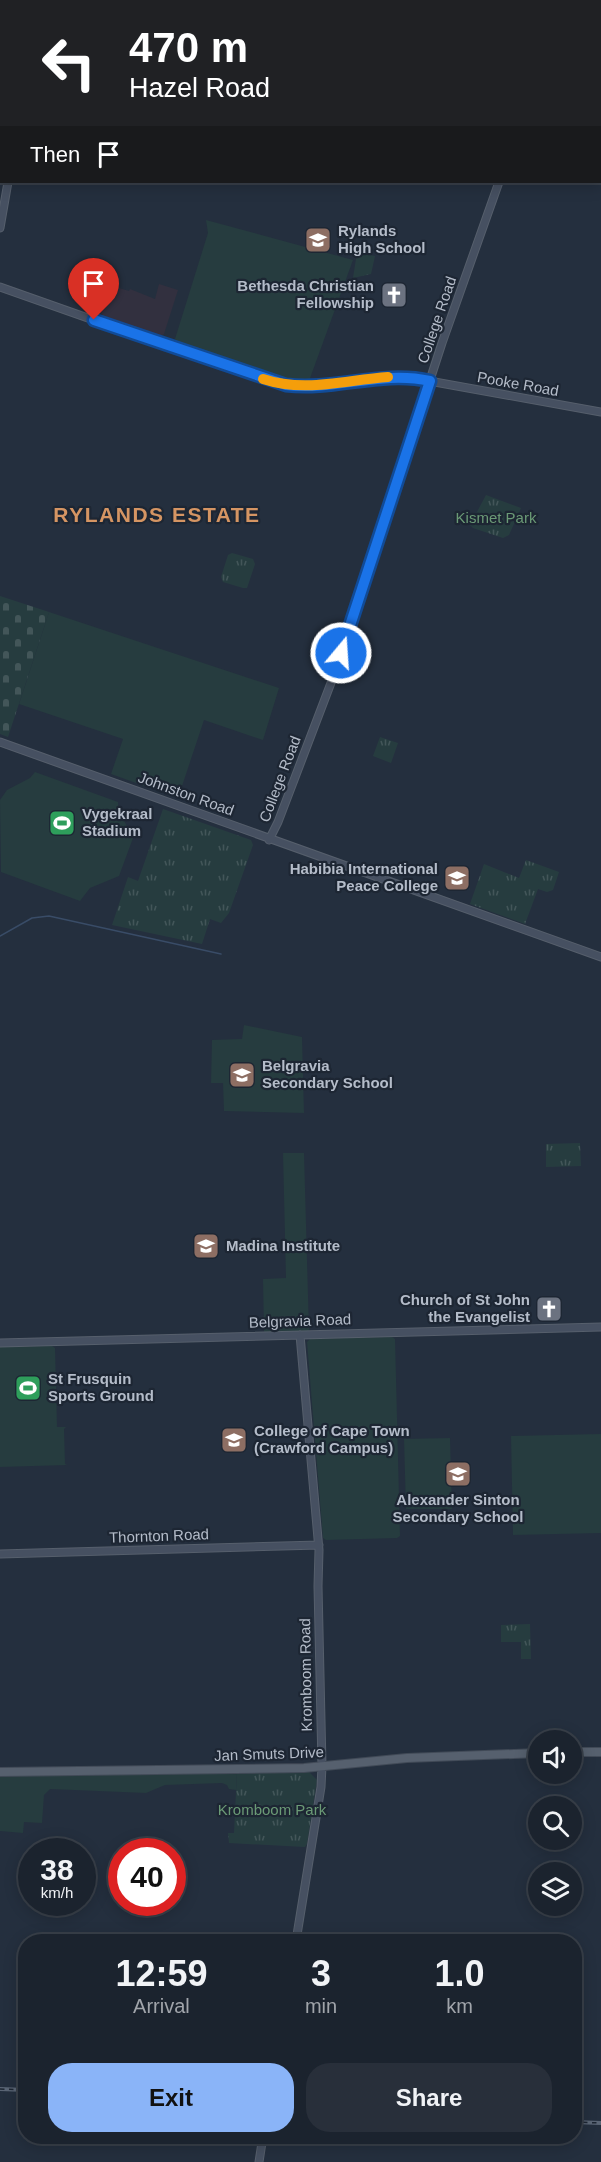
<!DOCTYPE html>
<style>
:root{--surface:#1b232e;--page:#282f3a;--text:#f1f3f6;--muted:#a0a4aa;--line:#39404a;--accent:#8ab4f8}
body{margin:0;font-family:Arial,sans-serif;background:var(--page);color:var(--text);height:100vh;display:flex;flex-direction:column;font-size:22px;white-space:nowrap}
*{box-sizing:border-box;margin:0}
p{font-size:20px;color:var(--muted)}
.icon{flex:none;width:33px;height:33px;fill:none;stroke:currentColor;stroke-width:2;stroke-linecap:round;stroke-linejoin:round}
.map{position:relative;flex:1;overflow:hidden}
.panel{position:absolute;left:18px;top:1934px;width:564px;height:210px;display:flex;flex-direction:column;background:var(--surface);border-radius:24px;box-shadow:0 3px 15px #0003,0 0 0 2px var(--line)}
.panel>*{flex:none}
.banner{position:absolute;left:0px;top:0px;width:602px;height:183px;box-shadow:0 3px 15px #0003,0 0 0 2px var(--line);background:#202124;color:#fff;overflow:hidden}
.fabs{position:absolute;left:528px;top:1730px;display:grid;gap:12px}
.fabs a{display:grid;place-items:center;width:54px;height:54px;border-radius:50%;background:var(--surface);box-shadow:0 3px 15px #0003,0 0 0 2px var(--line);font-size:30px}
.speed{position:absolute;left:18px;top:1838px;display:flex;gap:12px;font-size:30px;font-weight:700;text-align:center}
.speed>*{display:grid;place-content:center;width:78px;height:78px;border-radius:50%;background:var(--surface);box-shadow:0 3px 15px #0003,0 0 0 2px var(--line);line-height:1}
.speed small{font-size:15px;font-weight:400}
.speed .limit{border:9px solid #d22;background:#fff;color:#111}
.pin{position:absolute;display:grid;place-items:center;width:51px;height:51px;color:#fff;margin:-62px -26px;border-radius:50% 50% 50% 0;rotate:-45deg;box-shadow:0 0 6px #0007}
.pin .icon{rotate:45deg}
.me{position:absolute;width:66px;margin:-33px;rotate:18deg;stroke-linejoin:round;filter:drop-shadow(0 0 4px #0008)}
.turn{display:flex;align-items:center;gap:21px;height:126px;padding:0 30px;font-size:27px}
.turn .icon{width:78px;height:78px;stroke-width:2.5}
.turn b{display:block;font-size:42px;line-height:51px}
.then{display:flex;align-items:center;height:57px;padding:0 30px;background:#0003;gap:12px;font-size:22px}
.eta{display:flex;justify-content:space-evenly;align-items:center;height:102px;text-align:center}
.eta b{font-size:36px;font-weight:700;line-height:42px}
.action{display:flex;gap:12px;margin-top:auto;padding:12px 30px}
.action a{flex:1;height:69px;border-radius:24px;background:var(--accent);color:#111;font-size:24px;font-weight:700;line-height:69px;text-align:center}
.action a+a{background:var(--page);color:var(--text)}
.map>svg:first-child{display:block}
</style>
<div class="map">
<svg width="601" height="2162" viewBox="0 0 601 2162">
<defs>
<pattern id="cemetery-stones" width="16" height="16" patternUnits="userSpaceOnUse" patternTransform="scale(1.5)"><rect width="16" height="16" fill="#263c3f"/><path d="M2 7V4a2 2 0 0 1 4 0v3zM10 15v-3a2 2 0 0 1 4 0v3z" fill="#435659"/></pattern>
<pattern id="park-tufts" width="24" height="20" patternUnits="userSpaceOnUse" patternTransform="scale(1.5)"><rect width="24" height="20" fill="#263c3f"/><path d="M3 7l-1-3M5 7V3M7 7l1-3M15 17l-1-3M17 17v-4M19 17l1-3" fill="none" stroke="#435659"/></pattern>
</defs>
<rect width="100%" height="100%" fill="#242f3e"/>
<!-- medical -->
<path fill="#32303f" d="M159 284 178 290 164 334 160 336 103 316 101 313 108 288 112 286 129 291 130 289 155 299Z"/>
<!-- green -->
<path fill="#263c3f" d="M206 220 353 260 309 381 290 380 275 376 176 341 175 339 208 233Z
M49 612 279 688 263 740 204 720 178 798 111 774 123 739 19 704Z
M35 772 118 802V809L133 838 119 876 90 888 80 901 1 872 0 800 7 790 30 778Z
M244 1025 302 1037 304 1113 224 1111 223 1083H211L212 1040 242 1039Z
M283 1153H304L309 1331 264 1332 263 1279 286 1278Z
M392 1337 395 1339 400 1536 397 1538 326 1540 323 1538 307 1342 310 1339Z
M52 1346 55 1348 57 1427H66L64 1429 65 1464 67 1465 0 1467V1347Z
M601 1434V1533L513 1535 511 1436Z
M450 1438 452 1509H406L404 1439Z
M237 1773 236 1790 229 1789 227 1785 222 1783 165 1785 146 1793 50 1789 44 1795 42 1823 24 1822 23 1833 0 1831V1775Z"/>
<!-- cemetery -->
<path fill="url(#cemetery-stones)" d="M0 596 49 612 8 737 0 734Z"/>
<!-- park -->
<path fill="url(#park-tufts)" d="M357 253 375 256 371 274 353 278Z
M486 495 521 508 509 535 503 538 473 528 470 525Z
M232 553 253 559 255 564 247 588H243L223 582 221 577 228 555Z
M380 737 398 743 391 763 373 756Z
M163 809 251 840 253 845 229 913 221 923 210 919 202 944 112 925 128 877 138 881Z
M526 860 559 872 553 890 547 892 538 889 525 924 470 904 484 864 519 878Z
M580 1143 581 1166 546 1167V1144Z
M530 1624 531 1659H521V1642H501V1625Z
M237 1772H309L317 1780 307 1844 305 1847 229 1843 228 1833H234Z"/>
<g fill="none" stroke-linecap="round" stroke-linejoin="round">
<!-- stream -->
<path stroke="#394c67" stroke-width="1.5" d="M0 936 32 918 49 916 221 954"/>
<defs>
<path id="secondary" d="M33 2V0
M559 2 560 0
M0 165 2 155
M0 228 8 182
M0 287 187 353 286 385 318 386 383 377H407L601 412
M0 742 601 957
M269 840 278 822 334 675 442 343 499 182
M0 1343 601 1327
M0 1554 319 1545
M296 1941 321 1787 322 1766 318 1586 319 1550 300 1335
M259 2162 263 2136"/>
<path id="primary" d="M572 1752H601
M0 1772 304 1768 407 1758 538 1753"/>
<path id="highway" d="M2 0 5 2
M14 0 19 2
M63 0 69 2
M600 43H601
M600 50H601"/>
</defs>
<!-- secondary casing -->
<use href="#secondary" stroke="#565f6c" stroke-width="9"/>
<!-- primary casing -->
<use href="#primary" stroke="#414a57" stroke-width="10"/>
<!-- highway casing -->
<use href="#highway" stroke="#434c59" stroke-width="11"/>
<!-- secondary -->
<use href="#secondary" stroke="#465061" stroke-width="7"/>
<!-- primary -->
<use href="#primary" stroke="#56606e" stroke-width="8"/>
<!-- highway -->
<use href="#highway" stroke="#746855" stroke-width="9"/>
<defs>
<path id="rail" d="M0 2089 26 2090
M574 2122 601 2123"/>
</defs>
<!-- rail casing -->
<use href="#rail" stroke="#5a6575" stroke-width="4"/>
<!-- rail -->
<use href="#rail" stroke="#1d2633" stroke-width="1.5" stroke-dasharray="4.5" stroke-linecap="butt"/>
</g>
<g fill="none" stroke-linecap="round" stroke-linejoin="round">
<defs>
<path id="route" d="M94 320 286 385C335 391 381 370 430 381L341 653"/>
</defs>
<!-- route casing -->
<use href="#route" stroke="#114b97" stroke-width="15"/>
<!-- route -->
<use href="#route" stroke="#1a73e8" stroke-width="10"/>
<!-- slow -->
<path stroke="#f59e0b" stroke-width="10" d="M263 379C305 393 345 380 388 377"/>
</g>
<!-- icons -->
<defs>
<symbol id="school-square" viewBox="-11 -11 22 22"><rect x="-9" y="-9" width="18" height="18" rx="4" fill="#8d6e63" stroke="#1d2633"/><path d="M0-5L7-2L0 1L-7-2ZM-4 1L0 2.5L4 1V4Q0 6-4 4Z" fill="#fff"/></symbol>
<symbol id="church-square" viewBox="-11 -11 22 22"><rect x="-9" y="-9" width="18" height="18" rx="4" fill="#6b7280" stroke="#1d2633"/><path d="M-1.2-6h2.4v3.5h3.3v2.4h-3.3V6h-2.4V-.1h-3.3v-2.4h3.3Z" fill="#fff"/></symbol>
<symbol id="stadium-square" viewBox="-11 -11 22 22"><rect x="-9" y="-9" width="18" height="18" rx="4" fill="#2e9e5b" stroke="#1d2633"/><path d="M0-5a6.5 5 0 1 0 0 10a6.5 5 0 1 0 0-10ZM-3.5-1.8h7v3.6h-7Z" fill="#fff"/></symbol>
<symbol id="university-square" viewBox="-11 -11 22 22"><rect x="-9" y="-9" width="18" height="18" rx="4" fill="#8d6e63" stroke="#1d2633"/><path d="M0-5L7-2L0 1L-7-2ZM-4 1L0 2.5L4 1V4Q0 6-4 4Z" fill="#fff"/></symbol>
</defs>
<g fill-rule="evenodd">
<use href="#school-square" x="303" y="225" width="30" height="30"/>
<use href="#church-square" x="379" y="280" width="30" height="30"/>
<use href="#stadium-square" x="47" y="808" width="30" height="30"/>
<use href="#university-square" x="442" y="863" width="30" height="30"/>
<use href="#school-square" x="227" y="1060" width="30" height="30"/>
<use href="#university-square" x="191" y="1231" width="30" height="30"/>
<use href="#church-square" x="534" y="1294" width="30" height="30"/>
<use href="#stadium-square" x="13" y="1373" width="30" height="30"/>
<use href="#university-square" x="219" y="1425" width="30" height="30"/>
<use href="#school-square" x="443" y="1459" width="30" height="30"/>
</g>
<g text-anchor="middle" stroke-width="4.5" stroke-linejoin="round" paint-order="stroke">
<!-- poi labels -->
<g font-size="15" font-weight="bold" fill="#b4bcc9" stroke="#1d2633" text-anchor="start">
<text x="338" y="236">Rylands<tspan x="338" dy="17">High School</tspan></text>
<text x="374" y="291" text-anchor="end">Bethesda Christian<tspan x="374" dy="17">Fellowship</tspan></text>
<text x="82" y="819">Vygekraal<tspan x="82" dy="17">Stadium</tspan></text>
<text x="438" y="874" text-anchor="end">Habibia International<tspan x="438" dy="17">Peace College</tspan></text>
<text x="262" y="1071">Belgravia<tspan x="262" dy="17">Secondary School</tspan></text>
<text x="226" y="1251">Madina Institute</text>
<text x="530" y="1305" text-anchor="end">Church of St John<tspan x="530" dy="17">the Evangelist</tspan></text>
<text x="48" y="1384">St Frusquin<tspan x="48" dy="17">Sports Ground</tspan></text>
<text x="254" y="1436">College of Cape Town<tspan x="254" dy="17">(Crawford Campus)</tspan></text>
<text x="458" y="1505" text-anchor="middle">Alexander Sinton<tspan x="458" dy="17">Secondary School</tspan></text>
</g>
<!-- street labels -->
<g font-size="15" fill="#b4bcc9" stroke="#1d2633">
<text transform="translate(437 320) rotate(-71)" y="5">College Road</text>
<text transform="translate(518 384) rotate(10)" y="5">Pooke Road</text>
<text transform="translate(280 779) rotate(-69)" y="5">College Road</text>
<text transform="translate(186 794) rotate(20)" y="5">Johnston Road</text>
<text transform="translate(300 1321) rotate(-2)" y="5">Belgravia Road</text>
<text transform="translate(159 1536) rotate(-2)" y="5">Thornton Road</text>
<text transform="translate(306 1675) rotate(-91)" y="5">Kromboom Road</text>
<text transform="translate(269 1754) rotate(-2)" y="5">Jan Smuts Drive</text>
</g>
<!-- park labels -->
<g font-size="15" fill="#6b9a76" stroke="#1d2633">
<text x="496" y="523">Kismet Park</text>
<text x="272" y="1815">Kromboom Park</text>
</g>
<!-- district labels -->
<g font-size="21" font-weight="bold" letter-spacing="1.5" fill="#d59563" stroke="#1d2633">
<text x="157" y="522">RYLANDS ESTATE</text>
</g>
</g>
</svg>
<div class="fabs">
<a><svg class="icon" aria-label="sound" viewBox="0 0 24 24"><path d="M4 9h4l5-4v14l-5-4H4zM17 9q2 3 0 6"/></svg></a>
<a><svg class="icon" aria-label="search" viewBox="0 0 24 24"><circle cx="10" cy="10" r="6"/><path d="M15 15l6 6"/></svg></a>
<a><svg class="icon" aria-label="layers" viewBox="0 0 24 24"><path d="M12 4l9 5-9 5-9-5zM3 14l9 5 9-5"/></svg></a>
</div>
<div class="speed"><div>38<small>km/h</small></div><div class="limit">40</div></div>
<div class="pin" style="left:94px;top:320px;background:#d93025"><svg class="icon" aria-label="arrive" viewBox="0 0 24 24"><path d="M6 21V4h12l-3 4 3 4H6"/></svg></div>
<svg class="me" style="left:341px;top:653px" viewBox="-20 -20 40 40"><circle r="17" fill="#1a73e8" stroke="#fff" stroke-width="3"/><path d="M0-11L8 9 0 5-8 9z" fill="#fff"/></svg>
<div class="banner">
<div class="turn"><svg class="icon" aria-label="left" viewBox="0 0 24 24"><path d="M17 20v-9H6M10 6l-5 5 5 5"/></svg><div><b>470 m</b>Hazel Road</div></div>
<div class="then">Then<svg class="icon" aria-label="arrive" viewBox="0 0 24 24"><path d="M6 21V4h12l-3 4 3 4H6"/></svg></div>
</div>
<section class="panel">
<div class="eta">
<div><b>12:59</b><p>Arrival</p></div>
<div><b>3</b><p>min</p></div>
<div><b>1.0</b><p>km</p></div>
</div>
<div class="action"><a>Exit</a><a>Share</a></div>
</section>
</div>
